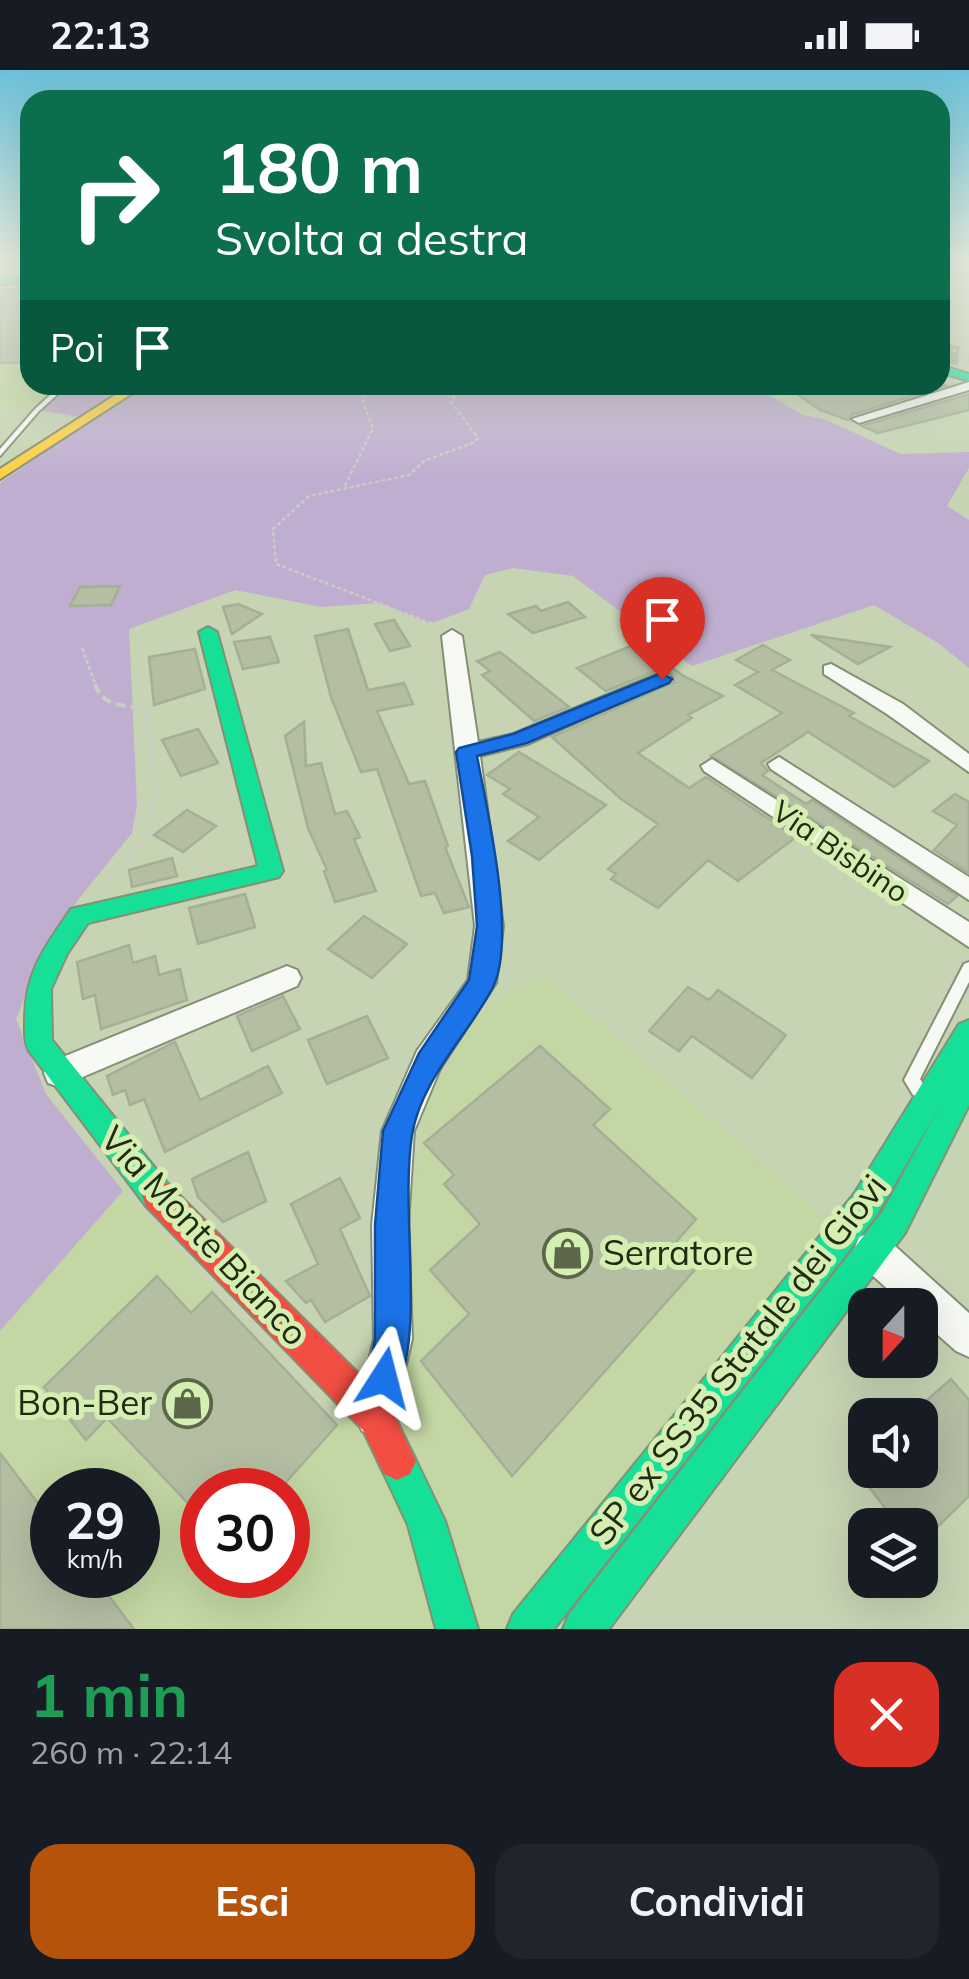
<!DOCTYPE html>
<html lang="it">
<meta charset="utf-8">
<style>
:root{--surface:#171b24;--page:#20242c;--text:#f1f3f6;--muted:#9ea1a6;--accent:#b45309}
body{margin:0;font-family:Mulish,sans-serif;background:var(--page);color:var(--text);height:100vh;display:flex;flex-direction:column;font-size:38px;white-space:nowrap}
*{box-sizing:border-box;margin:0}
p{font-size:32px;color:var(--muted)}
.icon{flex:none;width:55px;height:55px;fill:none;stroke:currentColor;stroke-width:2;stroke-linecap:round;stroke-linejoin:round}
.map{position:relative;height:1559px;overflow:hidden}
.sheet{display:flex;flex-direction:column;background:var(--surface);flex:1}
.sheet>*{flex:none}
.top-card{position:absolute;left:20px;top:20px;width:930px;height:305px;border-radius:30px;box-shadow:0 10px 40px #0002;background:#0b6e4f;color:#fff;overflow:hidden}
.needle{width:65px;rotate:201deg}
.buttons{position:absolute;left:848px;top:1218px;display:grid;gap:20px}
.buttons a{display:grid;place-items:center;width:90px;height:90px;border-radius:20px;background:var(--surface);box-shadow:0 10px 40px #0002;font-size:50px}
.speed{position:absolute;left:30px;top:1398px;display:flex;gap:20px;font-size:50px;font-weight:700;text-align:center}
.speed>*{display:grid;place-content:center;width:130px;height:130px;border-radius:50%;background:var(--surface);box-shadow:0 10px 40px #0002;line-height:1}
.speed small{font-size:25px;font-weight:400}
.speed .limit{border:15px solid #d22;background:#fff;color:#111}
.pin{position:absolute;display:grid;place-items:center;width:85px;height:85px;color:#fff;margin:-102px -42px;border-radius:50% 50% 50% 0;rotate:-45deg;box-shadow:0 0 10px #0007}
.pin .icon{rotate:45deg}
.me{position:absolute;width:110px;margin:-55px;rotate:9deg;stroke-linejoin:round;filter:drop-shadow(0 0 8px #0008)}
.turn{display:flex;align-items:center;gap:35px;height:210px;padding:0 30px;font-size:45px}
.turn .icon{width:130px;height:130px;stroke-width:2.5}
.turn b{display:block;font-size:70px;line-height:85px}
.then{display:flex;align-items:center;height:95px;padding:0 30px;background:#0003;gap:20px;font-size:38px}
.round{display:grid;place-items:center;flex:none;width:105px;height:105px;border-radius:30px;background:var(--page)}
.overview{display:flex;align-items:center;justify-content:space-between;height:170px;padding:0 30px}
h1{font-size:60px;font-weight:700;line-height:75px;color:#1e9e55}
.cta{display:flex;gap:20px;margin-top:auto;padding:20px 30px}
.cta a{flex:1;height:115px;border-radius:30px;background:var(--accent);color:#fff;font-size:40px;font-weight:700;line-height:115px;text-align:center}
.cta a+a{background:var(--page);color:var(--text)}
.status{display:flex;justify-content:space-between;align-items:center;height:70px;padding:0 50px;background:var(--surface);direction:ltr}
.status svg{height:28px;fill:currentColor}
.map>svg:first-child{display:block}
</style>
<div class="status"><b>22:13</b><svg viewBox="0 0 49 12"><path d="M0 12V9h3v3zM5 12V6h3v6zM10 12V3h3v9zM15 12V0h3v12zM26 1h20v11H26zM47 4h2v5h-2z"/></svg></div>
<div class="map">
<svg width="969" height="1559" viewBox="0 0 969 1559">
<rect width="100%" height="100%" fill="#c6d4b3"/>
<!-- built -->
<path fill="#c2d7a3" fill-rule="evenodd" d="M30 208V315H65L37 340 0 337V209Z
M546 907 833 1154 508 1559H0V1261L123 1121 338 1355 406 1302 411 1128 427 1035 477 945 517 917ZM52 1420H138V1505H52ZM202 1420H288V1505H202Z"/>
<!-- forest -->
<path fill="#c0aed0" d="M65 315H751L803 345 824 349 901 384 969 382V398L947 436 969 450V598L938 573 874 535 692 596 573 506 513 498 485 505 469 539 430 554 380 533 321 537 235 520 129 559 137 736 132 763 78 830 39 892 16 949 46 1024 123 1121 0 1261V413L93 349 37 340Z"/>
<!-- building -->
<path fill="#b3bea3" stroke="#a4af95" stroke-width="2.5" d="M30 219V292L0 293V220Z
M784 315H947L851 345 848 350 820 340Z
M969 324V340L878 363 862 356Z
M120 516 111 535 70 536 80 517Z
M568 532 585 547 533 563 508 544 536 536 541 541Z
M238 534 262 544 232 564 223 537Z
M394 550 410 576 390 581 375 554Z
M348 559 368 620 404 613 413 634 377 641 409 714 425 711 448 776 445 777 469 837 444 843 435 823 421 826 377 699 361 702 331 627 315 566Z
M811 565 890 577 858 594Z
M270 567 279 592 243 599 234 572Z
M638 573 682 605 723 626 688 645 692 648 638 683 689 718 706 707 796 767 738 811 708 790 658 838 611 809 616 804 608 799 658 754 621 729 552 667 674 612 672 603 655 601 606 621 577 598Z
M763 575 790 590 772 600 854 643 849 646 929 691 894 717 808 662 761 693 768 701 762 705 806 734 812 730 957 826 948 834 711 686 782 643 735 615 758 602 736 590Z
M195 579 205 619 154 635 149 587Z
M500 582 569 637 534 651 482 605 490 601 477 591Z
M304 652 306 696 321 693 335 744 347 741 360 767 354 769 376 821 335 832 324 801 327 800 308 758 285 666Z
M198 659 218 693 181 706 162 670Z
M519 682 606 735 539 790 508 771 539 747 503 724 510 719 487 705Z
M955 724 969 732V803L934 780 957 755 933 741Z
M187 740 216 756 183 782 154 765Z
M172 788 177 806 132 817 129 800Z
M245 824 255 857 198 874 189 838Z
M364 846 407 874 372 908 328 879Z
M129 875 133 893 155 886 159 905 180 899 187 930 101 959 95 925 83 929 77 892Z
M688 917 709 930 718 920 786 965 752 1008 692 966 679 981 649 961Z
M283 926 300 959 252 981 237 946Z
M367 946 388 988 327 1014 308 970Z
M175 972 200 1030 268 996 282 1023 165 1082 144 1029 130 1035 125 1020 113 1025 107 1006Z
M540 976 610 1039 593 1055 696 1149 676 1172 700 1194 512 1406 421 1291 469 1244 430 1200 480 1154 444 1114 454 1105 424 1073Z
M248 1082 266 1131 223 1152 198 1127 192 1109Z
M340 1108 360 1148 340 1159 370 1226 325 1252 311 1230 306 1233 286 1211 318 1194 291 1134Z
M157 1206 191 1243 212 1222 337 1355 279 1420H202V1448L107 1348 86 1370 44 1317Z
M951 1309 969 1330V1426L920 1474V1455H898L856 1400H920V1336Z
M0 1383 52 1452V1505H93L134 1559H0Z"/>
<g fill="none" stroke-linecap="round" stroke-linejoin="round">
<!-- highway-tunnel -->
<path stroke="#a5b293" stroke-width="19" stroke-dasharray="19 10" stroke-linecap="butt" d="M940 283 969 287"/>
<defs>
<path id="lane" d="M61 315H68L39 341 0 386V379L35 339Z
M969 892V912L920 1009 927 1020 925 1025 919 1027 913 1025 904 1010 964 894Z"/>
<path id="street" d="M969 312V320L859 353 852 349Z
M452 560 462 566 478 672 513 664 655 605H669L672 609 528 674 480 686 503 856 496 913 440 999 414 1061 408 1155 412 1269 390 1361 376 1367 362 1361 356 1347 374 1269 372 1155 382 1061 417 981 468 910 475 856 442 566Z
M831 594 903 634 969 684V702L887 644 824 604V596Z
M779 687 969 807V830L771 699 768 694Z
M712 689 969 852V877L704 701 701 696Z
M287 896 297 900 301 908 297 916 59 1017 48 1013 44 1003 48 993Z
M872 1162 885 1167 969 1243V1287L956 1281 920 1249V1235H905L859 1193 854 1180 859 1167Z"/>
<path id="fast" d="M30 207V213L0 214V208Z
M940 295 969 304V311L940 302Z
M208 557 217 562 283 801 279 807 271 809 88 853 67 884 51 919 52 970 168 1114 172 1125 168 1136 157 1140 146 1136 29 981C24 971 25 961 25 949 25 902 45 877 71 839L258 796 199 562Z
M969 950V1035L905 1163 609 1559H563L569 1544 883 1141 940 1036 876 1146 554 1559H507L513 1544 854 1124 959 954Z
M397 1372 410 1378 445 1451 478 1559H436L408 1455 378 1391 384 1378Z"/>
<path id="slow" d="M131 315H145L0 409V399Z"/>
<path id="jam" d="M157 1110 168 1114 389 1334 416 1391 410 1404 397 1410 384 1404 363 1360 146 1136 142 1125 146 1114Z"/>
</defs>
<!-- lane casing -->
<use href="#lane" stroke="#848f75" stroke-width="4"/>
<!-- street casing -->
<use href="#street" stroke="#848f75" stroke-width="4"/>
<!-- fast casing -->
<use href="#fast" stroke="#848f75" stroke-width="4"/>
<!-- slow casing -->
<use href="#slow" stroke="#848f75" stroke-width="4"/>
<!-- jam casing -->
<use href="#jam" stroke="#848f75" stroke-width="4"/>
<!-- path-far1 -->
<path stroke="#c9cdc3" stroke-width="2.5" stroke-dasharray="4 2.5" stroke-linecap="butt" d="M940 260 969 264
M940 278 969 284
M345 416 373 358 363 332 367 315
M438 556 276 494 273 459 309 426 409 405 424 391 472 373 478 368 451 332 462 315
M82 578 96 616"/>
<!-- path -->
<path stroke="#c9cdc3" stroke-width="4" stroke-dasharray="10 5" stroke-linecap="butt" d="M95 614C103 637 122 635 144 638 152 674 163 730 145 765 135 784 117 799 104 815"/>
<!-- lane -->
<use href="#lane" fill="#f6f9f4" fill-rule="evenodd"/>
<!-- street -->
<use href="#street" fill="#f6f9f4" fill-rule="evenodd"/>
<!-- fast -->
<use href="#fast" fill="#16e098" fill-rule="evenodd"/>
<!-- slow -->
<use href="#slow" fill="#ffcf43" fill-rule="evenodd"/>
<!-- jam -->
<use href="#jam" fill="#f24e42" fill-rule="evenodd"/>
</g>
<!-- sky -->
<linearGradient id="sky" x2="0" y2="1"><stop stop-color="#6bc1d9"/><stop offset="0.47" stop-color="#e5ecdd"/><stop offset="1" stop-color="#e5ecdd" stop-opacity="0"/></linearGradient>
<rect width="969" height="408" fill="url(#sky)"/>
<!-- route -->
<path fill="#1a73e8" stroke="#114b97" stroke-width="2.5" d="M662 603 672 609 669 613 527 673 477 686C487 740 518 871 492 919 467 966 421 1010 412 1065 400 1143 425 1253 397 1321L384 1326 372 1321 367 1308 375 1269V1155L383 1061 419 983 469 910 477 856 472 786 456 682 459 678 513 664Z"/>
<!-- icons -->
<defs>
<symbol id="shop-ring" viewBox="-11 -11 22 22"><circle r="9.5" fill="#d5efb2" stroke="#5b664a" stroke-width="1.5"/><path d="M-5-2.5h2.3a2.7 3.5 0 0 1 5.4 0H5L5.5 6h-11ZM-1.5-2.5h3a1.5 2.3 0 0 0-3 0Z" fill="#5b664a"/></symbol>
</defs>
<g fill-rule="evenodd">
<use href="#shop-ring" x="540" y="1156" width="55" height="55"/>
<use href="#shop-ring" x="160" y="1306" width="55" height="55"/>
</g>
<g text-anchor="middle" stroke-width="10" stroke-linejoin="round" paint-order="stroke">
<!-- street labels -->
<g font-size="30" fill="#212a12" stroke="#d5efb2">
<text transform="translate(840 782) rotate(34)" y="10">Via Bisbino</text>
</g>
<!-- near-street labels -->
<g font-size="35" fill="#212a12" stroke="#d5efb2">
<text transform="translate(204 1166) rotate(47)" y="12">Via Monte Bianco</text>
<text transform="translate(738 1290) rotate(-52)" y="12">SP ex SS35 Statale dei Giovi</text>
</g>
<!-- near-poi labels -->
<g font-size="35" fill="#212a12" stroke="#d5efb2" text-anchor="start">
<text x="603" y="1195">Serratore</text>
<text x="152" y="1345" text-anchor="end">Bon-Ber</text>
</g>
</g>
</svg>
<div class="buttons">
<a><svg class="needle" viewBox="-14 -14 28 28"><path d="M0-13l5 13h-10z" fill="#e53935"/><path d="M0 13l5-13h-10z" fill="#9ea1a6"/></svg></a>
<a><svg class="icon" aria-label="sound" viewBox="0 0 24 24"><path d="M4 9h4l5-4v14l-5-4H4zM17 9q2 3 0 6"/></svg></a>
<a><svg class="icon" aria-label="layers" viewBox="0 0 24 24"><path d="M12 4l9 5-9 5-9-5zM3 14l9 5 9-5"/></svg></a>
</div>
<div class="speed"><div>29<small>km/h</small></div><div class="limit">30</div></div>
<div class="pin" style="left:662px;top:609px;background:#d93025"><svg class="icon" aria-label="arrive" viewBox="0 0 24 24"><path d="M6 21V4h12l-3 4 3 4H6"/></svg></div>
<svg class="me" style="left:384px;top:1308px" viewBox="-20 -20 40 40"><path d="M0-17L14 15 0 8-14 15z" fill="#1a73e8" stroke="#fff" stroke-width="4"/></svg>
<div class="top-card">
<div class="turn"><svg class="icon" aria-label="right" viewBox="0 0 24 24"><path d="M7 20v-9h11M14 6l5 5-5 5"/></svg><div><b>180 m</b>Svolta a destra</div></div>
<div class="then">Poi<svg class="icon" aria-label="arrive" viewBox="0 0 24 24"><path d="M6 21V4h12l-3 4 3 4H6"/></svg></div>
</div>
</div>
<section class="sheet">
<div class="overview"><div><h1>1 min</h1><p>260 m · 22:14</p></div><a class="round" style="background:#d93025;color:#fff"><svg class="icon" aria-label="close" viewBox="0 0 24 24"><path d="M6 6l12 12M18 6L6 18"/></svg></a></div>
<div class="cta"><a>Esci</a><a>Condividi</a></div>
</section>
